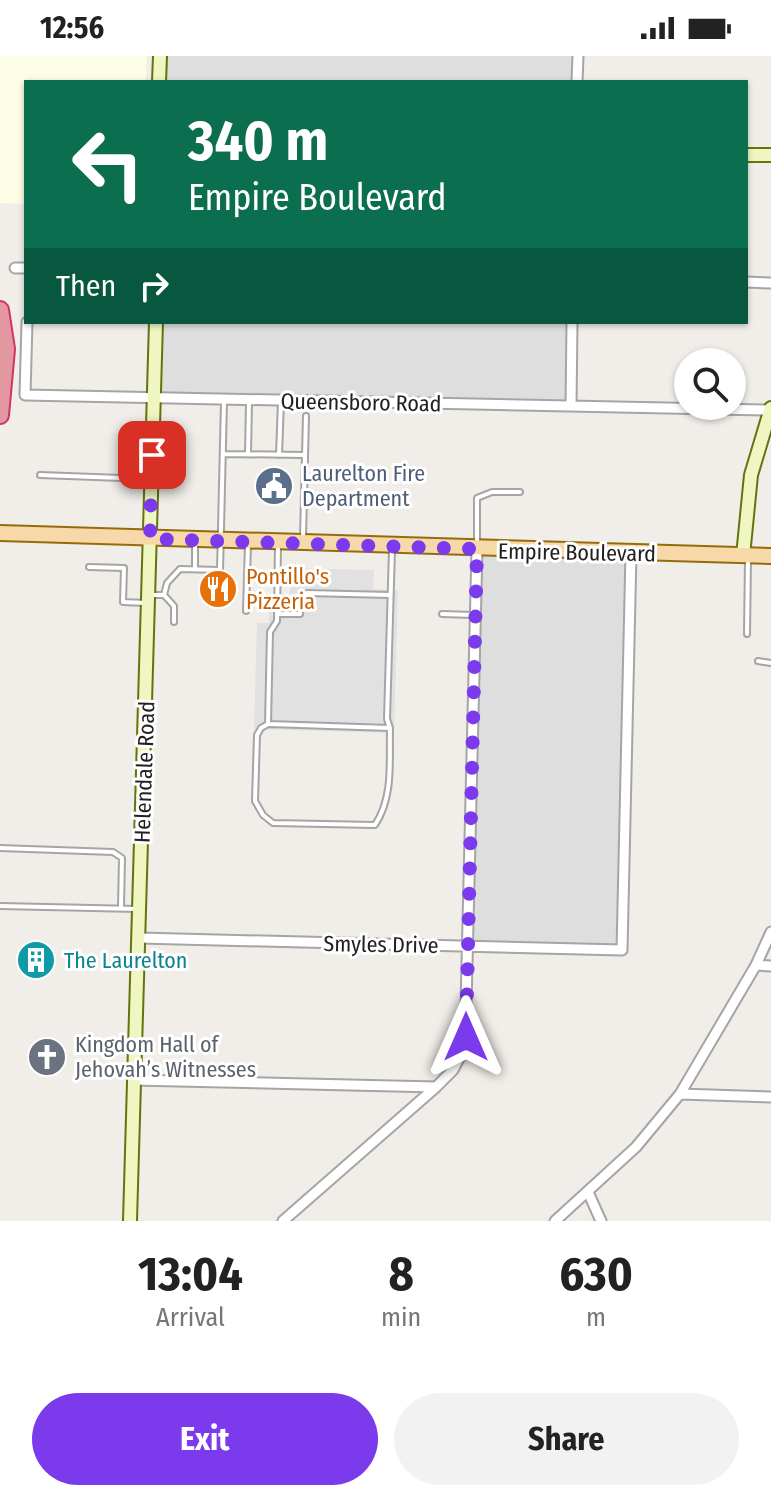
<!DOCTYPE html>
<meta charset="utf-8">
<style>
:root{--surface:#fff;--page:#f2f2f2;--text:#222;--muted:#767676;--accent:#7c3aed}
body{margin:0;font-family:"Fira Sans Condensed",sans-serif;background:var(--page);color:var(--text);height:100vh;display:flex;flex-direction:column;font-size:30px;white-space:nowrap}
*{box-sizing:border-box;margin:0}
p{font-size:26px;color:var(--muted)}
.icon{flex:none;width:44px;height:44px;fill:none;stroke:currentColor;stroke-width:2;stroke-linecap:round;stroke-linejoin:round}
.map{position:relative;height:1165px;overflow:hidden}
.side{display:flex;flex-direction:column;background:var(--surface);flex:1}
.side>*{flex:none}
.guide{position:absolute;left:24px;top:24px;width:724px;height:244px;border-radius:0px;box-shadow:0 2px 6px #0004;background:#0b6e4f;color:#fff;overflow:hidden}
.controls{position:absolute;left:674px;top:292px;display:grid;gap:16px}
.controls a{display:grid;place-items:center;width:72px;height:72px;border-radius:50%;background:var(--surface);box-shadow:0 2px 6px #0004;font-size:40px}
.pin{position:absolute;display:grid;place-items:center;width:68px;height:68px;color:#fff;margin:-34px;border-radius:16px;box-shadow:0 4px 12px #0006}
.me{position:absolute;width:88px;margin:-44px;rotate:0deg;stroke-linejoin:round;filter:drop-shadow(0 0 6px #0008)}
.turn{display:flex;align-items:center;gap:28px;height:168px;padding:0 32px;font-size:36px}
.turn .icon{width:104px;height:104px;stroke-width:2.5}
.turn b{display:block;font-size:56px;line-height:68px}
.then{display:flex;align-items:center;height:76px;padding:0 32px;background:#0003;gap:16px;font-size:30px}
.eta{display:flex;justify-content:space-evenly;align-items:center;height:136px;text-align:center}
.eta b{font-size:48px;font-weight:700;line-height:56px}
.primary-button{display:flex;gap:16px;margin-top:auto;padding:16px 32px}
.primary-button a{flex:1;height:92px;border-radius:48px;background:var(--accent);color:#fff;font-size:32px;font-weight:700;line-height:92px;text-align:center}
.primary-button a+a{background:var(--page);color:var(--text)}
.status{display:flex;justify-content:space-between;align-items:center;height:56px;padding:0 40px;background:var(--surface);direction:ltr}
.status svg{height:22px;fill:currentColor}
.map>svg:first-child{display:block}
</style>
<div class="status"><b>12:56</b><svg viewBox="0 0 49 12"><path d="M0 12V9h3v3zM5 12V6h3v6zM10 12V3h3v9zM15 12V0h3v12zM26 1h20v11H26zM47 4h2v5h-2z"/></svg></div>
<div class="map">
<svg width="771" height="1165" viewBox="0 0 771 1165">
<rect width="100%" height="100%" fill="#f1eee9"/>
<!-- residential -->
<path fill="#dfdede" d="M161 0H579L578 26H161Z
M156 266H573L571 350 154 342Z
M477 493 631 497 622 894 466 890Z"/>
<!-- education -->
<path fill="#fcfde5" d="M0 0H147L146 26H26V148L0 147Z"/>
<!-- parking -->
<path fill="#e1e1e1" d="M291 512 374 514 373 533 398 534 394 677 254 673 257 567H269V548L289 549Z"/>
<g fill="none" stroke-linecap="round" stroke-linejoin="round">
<defs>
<path id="lane" d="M224 398 305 399
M248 398 249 345
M279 399 281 345
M40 419 149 423
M303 481 306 360
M278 488 277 565 270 576 268 668 261 672 257 679 255 745 263 759 273 767 375 769C394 740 389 705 390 672L387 663 392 493
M477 489V442L492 436H520
M89 511 124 512 123 546 146 547
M195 513V488
M150 539H164L167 527 180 513 220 514 224 345
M164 539 174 550V566
M246 555 248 488
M278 558H300V543L307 537 390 539
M442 558 473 559
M747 578 748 504
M758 605 771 607
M269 668 390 672
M0 792 113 796 122 802 121 851
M0 850 138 853"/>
<path id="street" d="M577 26 578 0
M15 212H26
M746 226 771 227
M27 266 25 339 770 354
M571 350 572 266
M139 882 622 894 631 497
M756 909 771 910
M133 1024 436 1031
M680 1038 771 1041
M588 1136 601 1165
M283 1165 436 1031 453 1014 465 991 477 493
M555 1165 636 1091 680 1038 756 909 771 876"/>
<path id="secondary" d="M159 26 160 0
M746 99H771
M743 500 751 419 771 352
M130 1165 156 266"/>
<path id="primary" d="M0 477 771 500"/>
<path id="highway" d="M0 254 6 293 0 359"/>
</defs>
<!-- lane casing -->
<use href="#lane" stroke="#a5a5a5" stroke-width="8"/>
<!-- street casing -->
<use href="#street" stroke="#a5a5a5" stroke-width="13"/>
<!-- secondary casing -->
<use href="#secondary" stroke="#63730d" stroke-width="16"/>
<!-- primary casing -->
<use href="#primary" stroke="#936d0b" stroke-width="18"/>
<!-- highway casing -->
<use href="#highway" stroke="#cf3562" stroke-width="20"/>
<!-- lane -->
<use href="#lane" stroke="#fff" stroke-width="4"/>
<!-- street -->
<use href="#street" stroke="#fff" stroke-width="9"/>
<!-- secondary -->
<use href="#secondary" stroke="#f0f6c2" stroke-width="12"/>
<!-- primary -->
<use href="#primary" stroke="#f6d8a9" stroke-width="14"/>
<!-- highway -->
<use href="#highway" stroke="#e297a1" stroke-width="16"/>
</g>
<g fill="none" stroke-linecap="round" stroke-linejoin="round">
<!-- route -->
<path stroke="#7c3aed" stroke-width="14" stroke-dasharray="0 25.2" d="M152 399 150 483 477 493 466 981"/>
</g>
<!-- icons -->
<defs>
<symbol id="civic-disc" viewBox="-11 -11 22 22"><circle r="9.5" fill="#5c6f8a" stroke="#fff"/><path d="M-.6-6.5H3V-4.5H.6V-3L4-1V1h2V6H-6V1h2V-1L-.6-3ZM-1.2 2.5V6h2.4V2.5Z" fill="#fff"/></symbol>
<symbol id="restaurant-disc" viewBox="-11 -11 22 22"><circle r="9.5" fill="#e8710a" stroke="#fff"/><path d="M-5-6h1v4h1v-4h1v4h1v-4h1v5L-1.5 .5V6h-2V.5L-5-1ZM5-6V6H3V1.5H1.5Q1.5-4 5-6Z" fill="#fff"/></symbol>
<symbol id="building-disc" viewBox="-11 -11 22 22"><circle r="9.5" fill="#0f9aa8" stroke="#fff"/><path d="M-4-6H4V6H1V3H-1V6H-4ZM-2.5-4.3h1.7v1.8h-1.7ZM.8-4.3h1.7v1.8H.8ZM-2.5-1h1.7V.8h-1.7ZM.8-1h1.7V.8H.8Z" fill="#fff"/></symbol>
<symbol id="church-disc" viewBox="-11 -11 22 22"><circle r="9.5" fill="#6b7280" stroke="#fff"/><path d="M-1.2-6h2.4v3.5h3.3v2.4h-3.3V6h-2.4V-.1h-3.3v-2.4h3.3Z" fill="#fff"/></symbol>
</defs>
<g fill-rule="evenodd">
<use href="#civic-disc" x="252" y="408" width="44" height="44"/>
<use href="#restaurant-disc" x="196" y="511" width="44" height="44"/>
<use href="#building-disc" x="14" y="882" width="44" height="44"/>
<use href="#church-disc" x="25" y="979" width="44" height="44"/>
</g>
<g text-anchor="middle" stroke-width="6" stroke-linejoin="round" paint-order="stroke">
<!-- street labels -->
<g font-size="22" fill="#212121" stroke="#fff">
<text transform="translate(361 346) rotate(1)" y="8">Queensboro Road</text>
<text transform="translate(577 496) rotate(1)" y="8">Empire Boulevard</text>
<text transform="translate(144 716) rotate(-88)" y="8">Helendale Road</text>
<text transform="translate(381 888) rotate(1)" y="8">Smyles Drive</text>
</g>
<!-- service labels -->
<g font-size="22" fill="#4e5e75" stroke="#fff" text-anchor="start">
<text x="302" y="425">Laurelton Fire<tspan x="302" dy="25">Department</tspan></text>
</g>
<!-- food labels -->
<g font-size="22" fill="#c56008" stroke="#fff" text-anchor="start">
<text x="246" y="528">Pontillo's<tspan x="246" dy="25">Pizzeria</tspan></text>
</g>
<!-- culture labels -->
<g font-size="22" fill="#0d838f" stroke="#fff" text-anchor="start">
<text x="64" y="912">The Laurelton</text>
</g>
<!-- worship labels -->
<g font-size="22" fill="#5b616d" stroke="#fff" text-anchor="start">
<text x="75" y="996">Kingdom Hall of<tspan x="75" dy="25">Jehovah’s Witnesses</tspan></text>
</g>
</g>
</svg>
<div class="controls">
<a><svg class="icon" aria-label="search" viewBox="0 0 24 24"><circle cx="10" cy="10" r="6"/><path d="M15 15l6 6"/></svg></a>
</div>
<div class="pin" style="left:152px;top:399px;background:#d93025"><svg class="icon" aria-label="arrive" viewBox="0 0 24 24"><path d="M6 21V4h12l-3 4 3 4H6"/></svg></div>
<svg class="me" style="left:466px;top:981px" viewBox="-20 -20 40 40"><path d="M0-17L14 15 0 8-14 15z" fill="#7c3aed" stroke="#fff" stroke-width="4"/></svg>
<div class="guide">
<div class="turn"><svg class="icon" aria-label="left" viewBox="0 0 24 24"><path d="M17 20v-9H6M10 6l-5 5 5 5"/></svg><div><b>340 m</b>Empire Boulevard</div></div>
<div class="then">Then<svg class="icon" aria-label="right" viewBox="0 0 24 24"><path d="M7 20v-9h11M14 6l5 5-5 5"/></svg></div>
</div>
</div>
<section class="side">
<div class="eta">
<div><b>13:04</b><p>Arrival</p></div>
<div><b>8</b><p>min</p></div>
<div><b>630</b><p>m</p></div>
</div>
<div class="primary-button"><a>Exit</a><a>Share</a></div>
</section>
